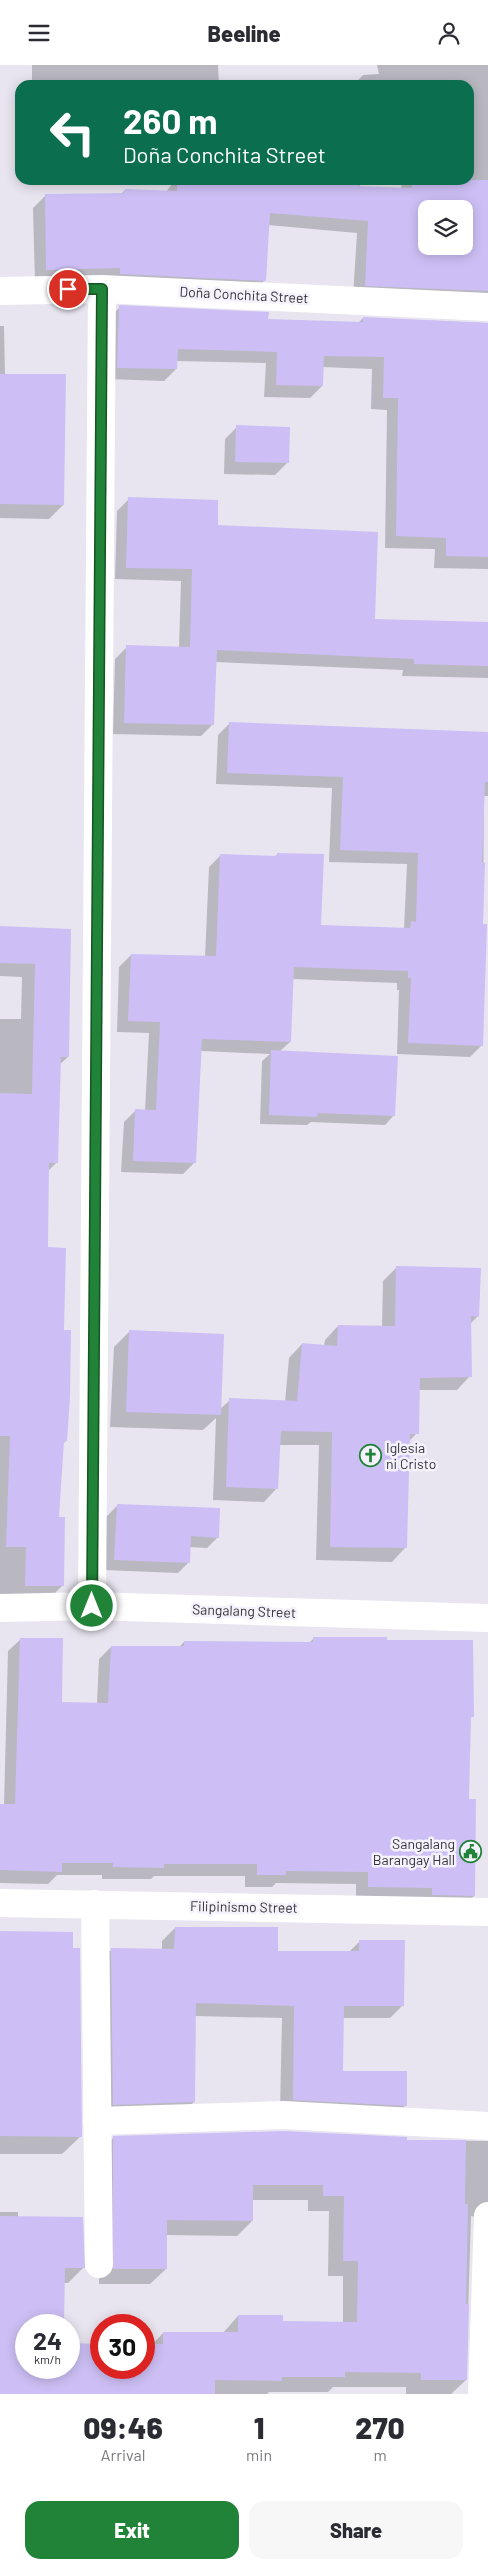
<!DOCTYPE html>
<meta charset="utf-8">
<style>
:root{--surface:#fff;--page:#f7f7f7;--text:#2b2b33;--muted:#7c7c81;--accent:#208337}
body{margin:0;font-family:Barlow,sans-serif;background:var(--page);color:var(--text);height:100vh;display:flex;flex-direction:column;font-size:19px;white-space:nowrap}
*{box-sizing:border-box;margin:0}
p{font-size:16px;color:var(--muted)}
.icon{flex:none;width:28px;height:28px;fill:none;stroke:currentColor;stroke-width:2;stroke-linecap:round;stroke-linejoin:round}
.map{position:relative;height:2329px;overflow:hidden}
.details{display:flex;flex-direction:column;background:var(--surface);flex:1}
.details>*{flex:none}
.hud{position:absolute;left:15px;top:15px;width:459px;height:105px;border-radius:15px;box-shadow:0 2px 12px #0003;background:#0b6e4f;color:#fff;overflow:hidden}
.fabs{position:absolute;left:418px;top:135px;display:grid;gap:10px}
.fabs a{display:grid;place-items:center;width:55px;height:55px;border-radius:10px;background:var(--surface);box-shadow:0 2px 12px #0003;font-size:25px}
.speed{position:absolute;left:15px;top:2249px;display:flex;gap:10px;font-size:25px;font-weight:700;text-align:center}
.speed>*{display:grid;place-content:center;width:65px;height:65px;border-radius:50%;background:var(--surface);box-shadow:0 2px 12px #0003;line-height:1}
.speed small{font-size:12px;font-weight:400}
.speed .limit{border:8px solid #d22;background:#fff;color:#111}
.pin{position:absolute;display:grid;place-items:center;width:42px;height:42px;color:#fff;margin:-21px;border:2px solid #fff;border-radius:50%;box-shadow:0 1px 5px #0007}
.me{position:absolute;width:55px;margin:-28px;rotate:0deg;stroke-linejoin:round;filter:drop-shadow(0 0 4px #0008)}
.turn{display:flex;align-items:center;gap:18px;height:105px;padding:0 25px;font-size:22px}
.turn .icon{width:65px;height:65px;stroke-width:2.5}
.turn b{display:block;font-size:35px;line-height:42px}
.eta{display:flex;justify-content:space-evenly;align-items:center;height:85px;text-align:center}
.eta b{font-size:30px;font-weight:800;line-height:35px}
.cta{display:flex;gap:10px;margin-top:auto;padding:10px 25px}
.cta a{flex:1;height:58px;border-radius:15px;background:var(--accent);color:#fff;font-size:20px;font-weight:800;line-height:58px;text-align:center}
.cta a+a{background:var(--page);color:var(--text)}
header{display:flex;justify-content:space-between;align-items:center;height:65px;padding:0 25px;background:var(--surface);font-size:22px;font-weight:800}
.map>svg:first-child{display:block}
</style>
<header><svg class="icon" aria-label="menu" viewBox="0 0 24 24"><path d="M4 6h16M4 12h16M4 18h16"/></svg>Beeline<svg class="icon" aria-label="person" viewBox="0 0 24 24"><circle cx="12" cy="8" r="4"/><path d="M4 21q1-7 8-7t8 7"/></svg></header>
<div class="map">
<svg width="488" height="2329" viewBox="0 0 488 2329">
<rect width="100%" height="100%" fill="#e8e5f0"/>
<!-- shadow -->
<path fill="#0003" fill-rule="evenodd" d="M32 0H218L219 20H32Z
M377 0H488V230L353 232 357 168 268 160 265 215 253 227 35 217 33 143 45 131 121 129 125 125 166 127 175 115H360V122L401 124 402 115H469V20H353L363 10 379 9ZM426 144H464V181H426Z
M120 242 267 255 358 258 363 253 488 258V504L434 503 435 484 385 483 387 345 371 344 372 304 322 302V321L310 333 264 332 266 298 176 296V304L164 316 106 314 108 254Z
M0 261H4L5 311 63 440 49 454 0 453Z
M237 362 287 398 275 410 224 409 225 374Z
M129 434 216 461 374 556 488 559V613L402 611 403 605 215 597 213 659 201 671 113 669 115 594 127 582 179 583 181 516 115 514 117 446Z
M230 658 488 668V731H484L482 980 470 992 397 989 399 925H397V918L293 914 290 977 279 987 394 1050 385 1060 311 1057 307 1060 260 1059 262 996 270 989 201 986 195 1097 183 1109 121 1107 124 1057 136 1045 145 1046 149 968 117 967 119 902 131 890 205 892 209 802 221 790 274 792 278 789 319 861 404 864 407 799 329 797 332 723 216 719 218 670Z
M0 862 70 865 68 992 59 1000 57 1097 48 1106 46 1183 62 1266 66 1376 62 1379 58 1453 63 1520 50 1533H0V954H21L22 912 0 911Z
M397 1202 478 1251 470 1259V1311L457 1325H418L417 1368 408 1377 405 1483 392 1497 316 1495 319 1380H279L277 1423 264 1437 213 1435 216 1353 203 1365 110 1362 114 1282 130 1266 219 1345 230 1335 285 1337 289 1293 302 1279 324 1281 325 1275 338 1261 382 1262 383 1216Z
M117 1441 218 1472 207 1483 189 1482V1497L178 1508 104 1505 106 1452Z
M314 1573 386 1577 473 1651 469 1654 468 1735 474 1831 462 1843 356 1834V1819L276 1818 272 1822H245V1811H154L151 1814H102V1810H57L48 1819 0 1818V1740H4L8 1586 21 1574 61 1638 97 1639 99 1594 111 1582H179L184 1577 309 1578Z
M175 1863 276 1887H349L360 1876 403 1940 390 1953H343L342 2007 406 2040 393 2053 280 2047 282 1953 195 1951 194 2037 181 2049 101 2052 99 1897 112 1884 162 1885V1876Z
M0 1867 81 2071 62 2089H0Z
M114 2072 488 2076V2164L481 2153 471 2151 466 2315 451 2329H406V2322H333L328 2327H269L267 2329H0V2147H18V2153L83 2203 68 2218H64L63 2260H26V2302H69V2280H101V2302H144V2281H151L163 2268H223L238 2251 281 2258H343V2211H328L329 2146H308V2135H252V2156L237 2171 166 2170V2204L150 2219H99L98 2088Z"/>
<!-- building -->
<path fill="#cdbff5" fill-rule="evenodd" d="M177 115H359V121L412 123V115H488V226L365 221 368 156 270 148 266 216 120 209V203L46 205 45 129 124 128 125 124 177 126ZM426 144H464V181H426Z
M119 240 269 247 268 254 363 257V252L488 258V492L446 491V473L396 471 398 333H383L384 292 324 291 323 321 276 320 277 287 178 284 177 304 117 303Z
M0 309H66L64 440 0 439Z
M236 360 290 362 289 398 235 397Z
M128 432 218 435V460L378 467 375 554 488 557V601L414 599V594L217 585 214 660 124 658 126 580 190 582 192 504 126 503Z
M229 657 488 667V717H485L482 798H485L483 859H487L483 981 408 978 411 913H408V906L294 902 291 977 202 974 196 1098 133 1096 135 1044 156 1045 160 957 128 956 131 889 216 891 220 789 277 791V788L324 789 321 860 410 863 411 856 416 857 418 788 340 785 343 712 227 708Z
M0 861 71 864 69 992H61L58 1098H49L48 1182 66 1183 64 1265H71L70 1332 67 1376H64L59 1452H65L64 1521H25L26 1482H6L10 1371H0V1028L32 1029 35 899 0 898Z
M271 985 398 991 395 1051 318 1048 317 1052 269 1050Z
M396 1201 481 1203 479 1252 471 1251 472 1312 420 1313 419 1369H410L407 1483 330 1482 332 1367 281 1366 278 1424 226 1422 229 1333 297 1336 302 1278 337 1281 338 1260 395 1261Z
M129 1265 224 1269 221 1350 126 1347Z
M117 1439 220 1443 219 1473 191 1471 190 1498 114 1495Z
M313 1572H387V1575H473L474 1652H471L469 1734H476L475 1831 432 1830V1823L368 1822V1807L286 1806V1810H257V1799H164V1803L113 1802V1798H62V1807L0 1805V1739H15L20 1573H63L62 1637 108 1638 111 1581H184V1576L313 1577Z
M175 1862H278V1886H359V1875H405L404 1941H344L343 2006H407V2041L293 2035 294 1941 196 1938 195 2037 113 2040 111 1883 174 1884Z
M0 1866 73 1867V1883H80L82 2072 0 2071Z
M284 2066 407 2072V2075H466L465 2139H468L466 2239H469L467 2315H421V2308L345 2307V2312H282V2316L215 2315V2329H0V2151L83 2152 85 2203H65L64 2260H26V2302H69V2278L101 2279V2302H144V2279H163V2267H238V2250H283V2256L357 2257 358 2196H343L344 2131H323V2120H253V2156L167 2155V2204H113V2071Z"/>
<g fill="none" stroke-linecap="round" stroke-linejoin="round">
<!-- minor -->
<path stroke="#fff" stroke-width="28" d="M0 226 102 224 488 242
M92 1541 102 224
M0 1543 92 1541 488 1553
M0 1838 488 1847
M95 1839 99 2199
M97 2056 284 2050 488 2061
M482 2329 488 2151"/>
</g>
<g fill="none" stroke-linecap="round" stroke-linejoin="round">
<defs>
<path id="route" d="M68 224H102L92 1541"/>
</defs>
<!-- route casing -->
<use href="#route" stroke="#155524" stroke-width="12"/>
<!-- route -->
<use href="#route" stroke="#208337" stroke-width="9"/>
</g>
<!-- icons -->
<defs>
<symbol id="church-ring" viewBox="-11 -11 22 22"><circle r="9.5" fill="#f5f2fd" stroke="#208337" stroke-width="1.5"/><path d="M-1.2-6h2.4v3.5h3.3v2.4h-3.3V6h-2.4V-.1h-3.3v-2.4h3.3Z" fill="#208337"/></symbol>
<symbol id="civic-ring" viewBox="-11 -11 22 22"><circle r="9.5" fill="#f5f2fd" stroke="#208337" stroke-width="1.5"/><path d="M-.6-6.5H3V-4.5H.6V-3L4-1V1h2V6H-6V1h2V-1L-.6-3ZM-1.2 2.5V6h2.4V2.5Z" fill="#208337"/></symbol>
</defs>
<g fill-rule="evenodd">
<use href="#church-ring" x="358" y="1378" width="25" height="25"/>
<use href="#civic-ring" x="458" y="1774" width="25" height="25"/>
</g>
<g text-anchor="middle" stroke-width="5" stroke-linejoin="round" paint-order="stroke">
<!-- street labels -->
<g font-size="14" fill="#353439" stroke="#f5f2fd">
<text transform="translate(244 230) rotate(3)" y="5">Doña Conchita Street</text>
<text transform="translate(244 1546) rotate(2)" y="5">Sangalang Street</text>
<text transform="translate(244 1842) rotate(1)" y="5">Filipinismo Street</text>
</g>
<!-- poi labels -->
<g font-size="14" fill="#353439" stroke="#f5f2fd" text-anchor="start">
<text x="386" y="1388">Iglesia<tspan x="386" dy="16">ni Cristo</tspan></text>
<text x="455" y="1784" text-anchor="end">Sangalang<tspan x="455" dy="16">Barangay Hall</tspan></text>
</g>
</g>
</svg>
<div class="fabs">
<a><svg class="icon" aria-label="layers" viewBox="0 0 24 24"><path d="M12 4l9 5-9 5-9-5zM3 14l9 5 9-5"/></svg></a>
</div>
<div class="speed"><div>24<small>km/h</small></div><div class="limit">30</div></div>
<div class="pin" style="left:68px;top:224px;background:#d93025"><svg class="icon" aria-label="arrive" viewBox="0 0 24 24"><path d="M6 21V4h12l-3 4 3 4H6"/></svg></div>
<svg class="me" style="left:92px;top:1541px" viewBox="-20 -20 40 40"><circle r="17" fill="#208337" stroke="#fff" stroke-width="3"/><path d="M0-11L8 9 0 5-8 9z" fill="#fff"/></svg>
<div class="hud">
<div class="turn"><svg class="icon" aria-label="left" viewBox="0 0 24 24"><path d="M17 20v-9H6M10 6l-5 5 5 5"/></svg><div><b>260 m</b>Doña Conchita Street</div></div>
</div>
</div>
<section class="details">
<div class="eta">
<div><b>09:46</b><p>Arrival</p></div>
<div><b>1</b><p>min</p></div>
<div><b>270</b><p>m</p></div>
</div>
<div class="cta"><a>Exit</a><a>Share</a></div>
</section>
